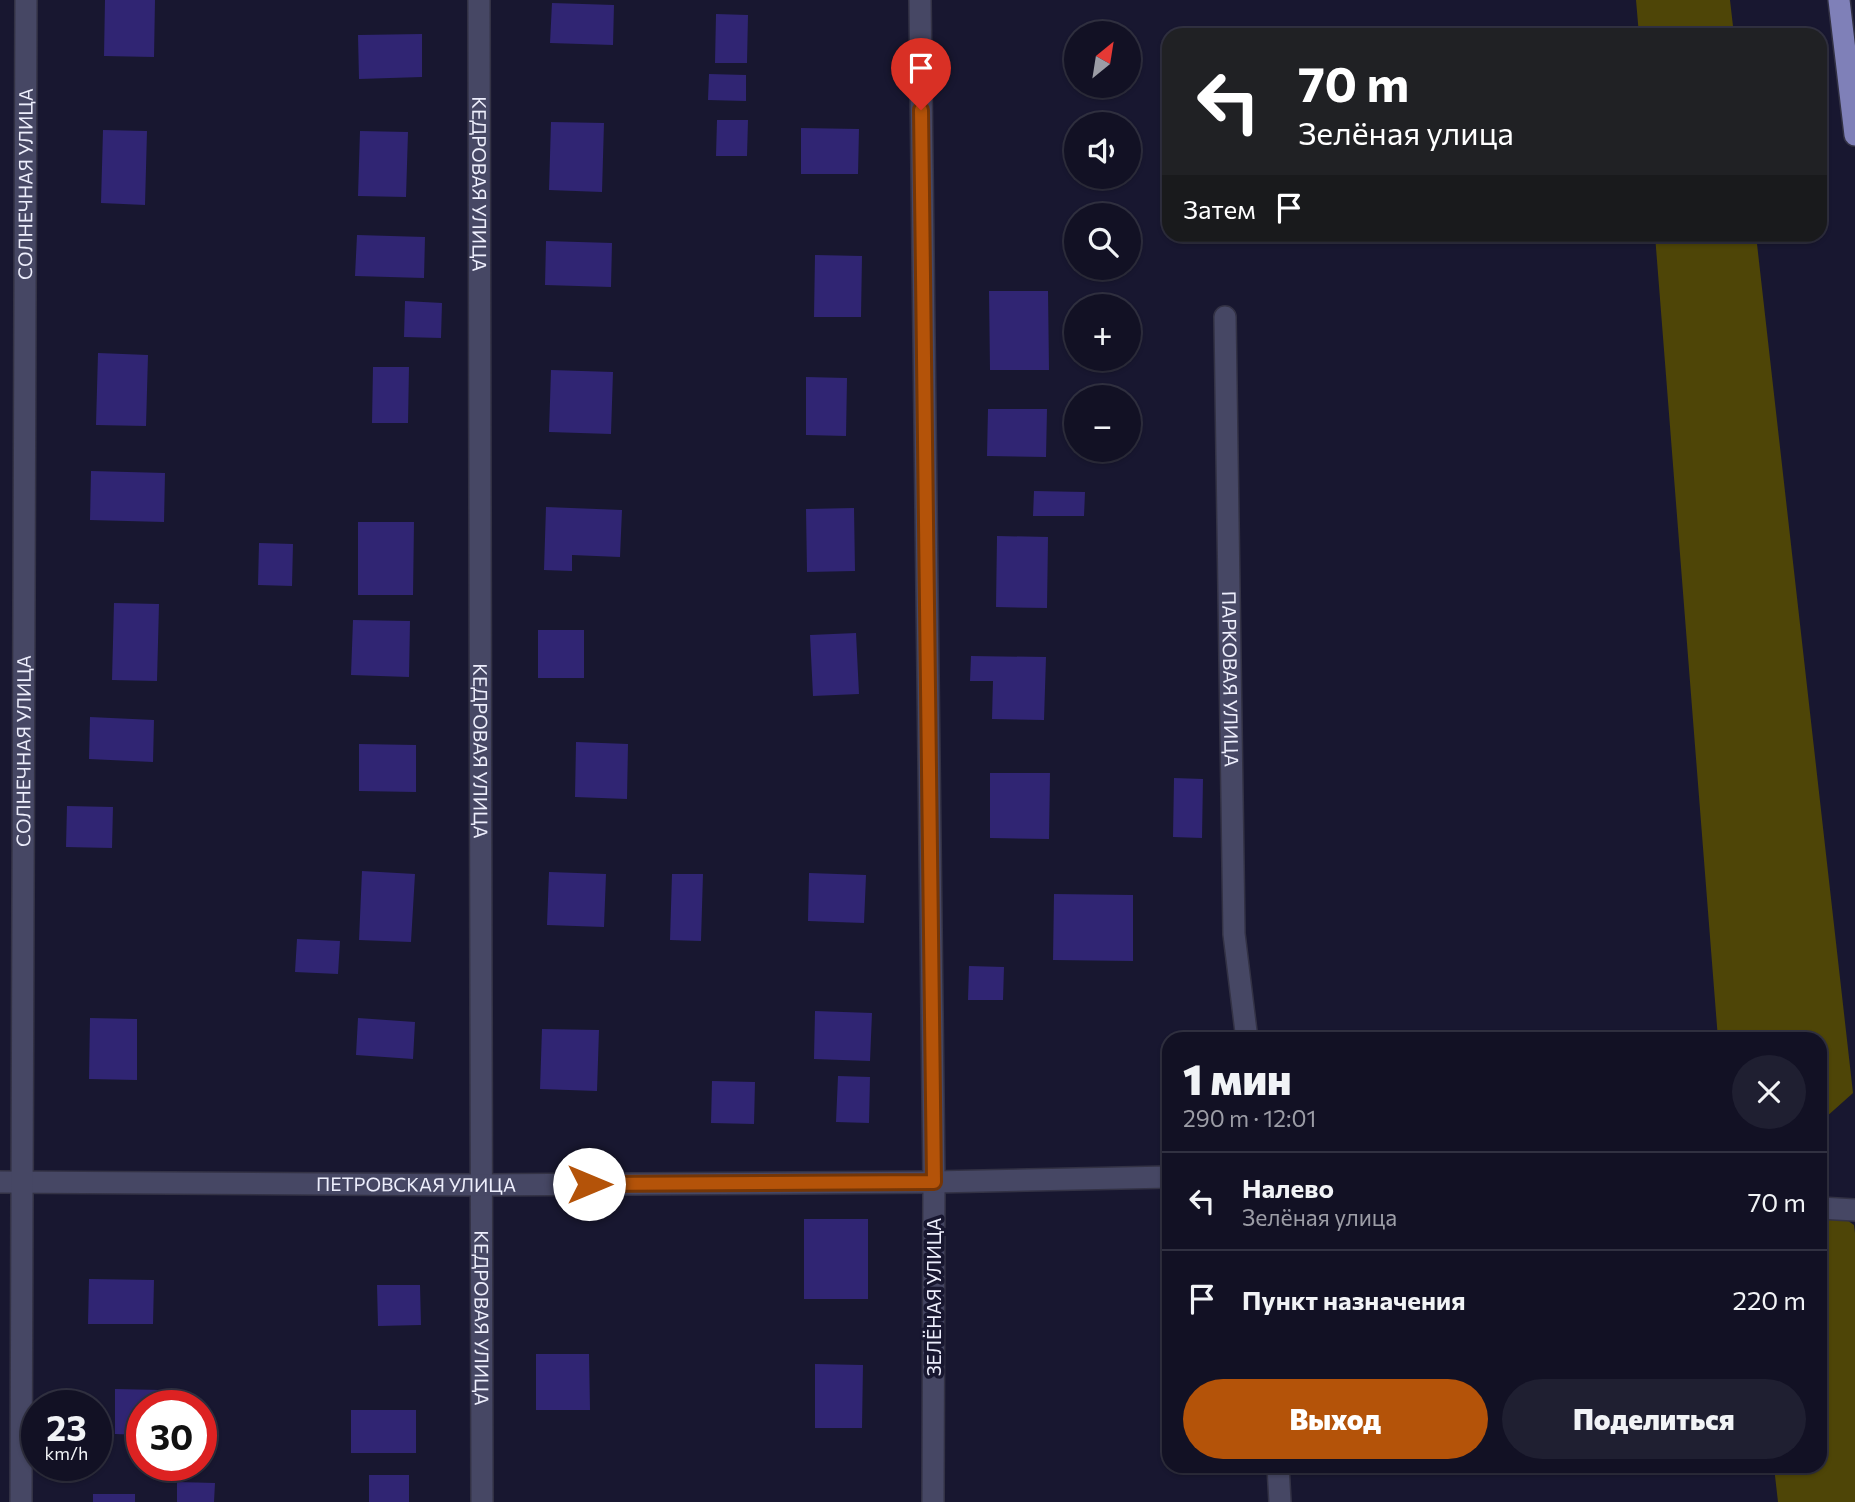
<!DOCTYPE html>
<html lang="ru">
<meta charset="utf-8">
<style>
:root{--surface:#121124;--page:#1f1f31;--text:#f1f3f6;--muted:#9c9da6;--line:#313141;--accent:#b45309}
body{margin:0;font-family:Commissioner,sans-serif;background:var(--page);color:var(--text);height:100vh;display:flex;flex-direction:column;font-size:26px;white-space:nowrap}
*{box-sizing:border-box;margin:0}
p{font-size:23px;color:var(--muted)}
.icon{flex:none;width:38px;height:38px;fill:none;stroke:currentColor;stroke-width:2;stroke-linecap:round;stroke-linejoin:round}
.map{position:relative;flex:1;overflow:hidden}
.drawer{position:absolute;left:1162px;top:1032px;width:665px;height:441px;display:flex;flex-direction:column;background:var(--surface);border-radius:21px;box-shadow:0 2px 5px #0004,0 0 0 2px var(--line)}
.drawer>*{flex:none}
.guide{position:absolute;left:1162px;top:28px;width:665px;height:214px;border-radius:21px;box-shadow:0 2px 5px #0004,0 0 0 2px var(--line);background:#202124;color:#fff;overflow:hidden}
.needle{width:46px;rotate:30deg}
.fabs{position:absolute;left:1064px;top:21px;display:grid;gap:14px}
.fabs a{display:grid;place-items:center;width:77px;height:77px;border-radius:50%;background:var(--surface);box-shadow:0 2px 5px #0004,0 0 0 2px var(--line);font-size:35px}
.speed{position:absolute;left:21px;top:1390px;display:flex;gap:14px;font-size:35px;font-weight:700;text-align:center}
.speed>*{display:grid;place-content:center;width:91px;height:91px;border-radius:50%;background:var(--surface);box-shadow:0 2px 5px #0004,0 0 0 2px var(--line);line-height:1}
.speed small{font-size:18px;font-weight:400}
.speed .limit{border:10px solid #d22;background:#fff;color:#111}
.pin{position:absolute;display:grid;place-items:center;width:60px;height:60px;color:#fff;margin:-72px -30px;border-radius:50% 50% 50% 0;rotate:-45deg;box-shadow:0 0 7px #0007}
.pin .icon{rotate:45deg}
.me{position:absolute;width:77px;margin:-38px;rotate:90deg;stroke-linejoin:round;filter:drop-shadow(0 0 5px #0008)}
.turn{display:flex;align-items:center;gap:24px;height:147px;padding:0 21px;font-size:32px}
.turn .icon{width:91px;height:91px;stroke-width:2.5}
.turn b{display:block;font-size:49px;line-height:60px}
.then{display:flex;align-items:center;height:66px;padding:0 21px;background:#0003;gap:14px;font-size:26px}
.round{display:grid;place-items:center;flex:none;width:74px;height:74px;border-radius:37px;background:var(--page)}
.summary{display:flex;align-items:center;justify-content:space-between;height:119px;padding:0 21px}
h1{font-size:42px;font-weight:800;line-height:52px}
.cta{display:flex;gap:14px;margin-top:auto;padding:14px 21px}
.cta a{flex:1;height:80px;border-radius:42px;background:var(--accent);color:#fff;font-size:28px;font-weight:800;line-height:80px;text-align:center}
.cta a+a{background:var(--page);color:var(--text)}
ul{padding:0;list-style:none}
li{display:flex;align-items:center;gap:21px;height:98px;padding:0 21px;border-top:2px solid var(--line)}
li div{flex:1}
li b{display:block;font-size:26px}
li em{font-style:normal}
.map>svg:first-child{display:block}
</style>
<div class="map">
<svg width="1855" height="1502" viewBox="0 0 1855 1502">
<rect width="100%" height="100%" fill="#181730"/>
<!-- forest -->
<path fill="#4e4507" d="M1636 0H1730L1734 35H1639Z
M1655 235H1756L1853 1093 1825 1118 1820 1119V1040L1718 1039Z
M1830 1208 1854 1225 1855 1233V1502H1778L1774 1467 1820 1466V1209Z"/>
<!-- building -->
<path fill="#302573" d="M105 0H155L154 57 104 56Z
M552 3 614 5 613 45 550 43Z
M716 14 748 15 747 63H715Z
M422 34V77L359 79 358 35Z
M709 74 746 75V101L708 100Z
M717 120H748L747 156H716Z
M551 122 604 123 602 192 549 190Z
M801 128 859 129 858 174H801Z
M103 130 147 131 145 205 101 203Z
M360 131 408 132 406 197 358 196Z
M357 235 425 237 424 278 355 276Z
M546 241 612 243 611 287 545 285Z
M815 255 862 256 861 317H814Z
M989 291H1048L1049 370H990Z
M405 301 442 303 441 338 404 337Z
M98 353 148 355 146 426 96 425Z
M373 367H409L408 423H372Z
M551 370 613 372 611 434 549 432Z
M806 377 847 378 846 436 806 435Z
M988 409H1047L1046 457 987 456Z
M91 471 165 473 164 522 90 520Z
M1034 491 1085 492 1084 516H1033Z
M546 507 622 510 620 557 572 555V571L544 570Z
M854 508 855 571 807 572 806 509Z
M358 522H414L413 595H358Z
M997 536 1048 537 1047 608 996 607Z
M259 543 293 544 292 586 258 585Z
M114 603 159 604 157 681 112 680Z
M353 620 410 621 409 677 351 675Z
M538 630H584V678H538Z
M856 633 859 694 813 696 810 635Z
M971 656 1046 657 1044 720 992 719 993 681H970Z
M90 717 154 720 153 762 89 759Z
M576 742 628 744 627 799 575 797Z
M359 744 416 745V792L359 791Z
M990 773H1050L1049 839 990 838Z
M1174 778 1203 779 1202 838 1173 837Z
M67 806 113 807 112 848 66 847Z
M362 871 415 874 411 942 359 940Z
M549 872 606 874 604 927 547 925Z
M809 873 866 875 864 923 808 921Z
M672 874H703L701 941 670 940Z
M1054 894 1133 895V961L1053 960Z
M297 939 340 941 338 974 295 972Z
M969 966 1004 967 1003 1000H968Z
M815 1011 872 1013 870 1061 814 1059Z
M90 1018 137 1019V1080L89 1079Z
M358 1018 415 1022 413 1059 356 1055Z
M542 1029 599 1030 597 1091 540 1089Z
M838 1076 870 1077 869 1123 836 1122Z
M712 1081 755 1082 754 1124 711 1123Z
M804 1219H868V1299H804Z
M89 1279 154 1280 153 1324H88Z
M377 1285H420L421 1325 378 1326Z
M536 1354H589L590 1410H536Z
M815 1364 863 1365 862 1428H815Z
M115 1389 161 1390V1405H142V1435L115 1434Z
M351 1410H416V1453H351Z
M369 1475H409V1502H369Z
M177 1482 215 1483 214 1502H177Z
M93 1494H135V1502H93Z"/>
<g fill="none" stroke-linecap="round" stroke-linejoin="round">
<defs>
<g id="street">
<path id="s1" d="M479 0 482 1502"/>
<path d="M920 0 934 1182 933 1502"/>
<path id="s2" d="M1225 317 1234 934 1247 1040"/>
<path id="s3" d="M0 1182 482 1185 934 1182 1169 1177"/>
<path d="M1820 1208 1855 1210"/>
<path d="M1278 1466 1280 1502"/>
<path id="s4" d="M21 1502 26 0"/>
</g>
<path id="primary" d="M1839 0 1855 135"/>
</defs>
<!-- street casing -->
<use href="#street" stroke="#333245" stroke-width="24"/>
<!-- primary casing -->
<use href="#primary" stroke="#333245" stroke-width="24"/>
<!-- street -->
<use href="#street" stroke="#464764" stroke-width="21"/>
<!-- primary -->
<use href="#primary" stroke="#7f80b8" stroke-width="21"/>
</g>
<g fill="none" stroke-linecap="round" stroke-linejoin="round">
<defs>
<path id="route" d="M589 1184 934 1182 921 110"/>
</defs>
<!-- route casing -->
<use href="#route" stroke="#753606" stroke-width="18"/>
<!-- route -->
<use href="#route" stroke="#b45309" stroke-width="12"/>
</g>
<g text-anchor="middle" stroke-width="7" stroke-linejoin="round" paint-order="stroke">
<!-- street labels -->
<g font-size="19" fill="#edeefc" stroke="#181730">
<text dy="7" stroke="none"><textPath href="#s4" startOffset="1318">СОЛНЕЧНАЯ УЛИЦА</textPath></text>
<text dy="7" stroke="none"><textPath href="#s1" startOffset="184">КЕДРОВАЯ УЛИЦА</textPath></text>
<text dy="7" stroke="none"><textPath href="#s2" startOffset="362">ПАРКОВАЯ УЛИЦА</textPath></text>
<text dy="7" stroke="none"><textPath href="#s4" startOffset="751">СОЛНЕЧНАЯ УЛИЦА</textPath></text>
<text dy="7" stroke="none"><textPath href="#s1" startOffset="751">КЕДРОВАЯ УЛИЦА</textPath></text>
<text dy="7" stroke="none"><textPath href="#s3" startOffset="416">ПЕТРОВСКАЯ УЛИЦА</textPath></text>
<text transform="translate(934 1297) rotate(-90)" y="7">ЗЕЛЁНАЯ УЛИЦА</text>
<text dy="7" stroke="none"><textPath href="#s1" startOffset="1318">КЕДРОВАЯ УЛИЦА</textPath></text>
</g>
</g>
</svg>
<div class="fabs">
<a><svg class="needle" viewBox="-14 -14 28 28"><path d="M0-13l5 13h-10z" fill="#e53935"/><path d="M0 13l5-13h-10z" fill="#9c9da6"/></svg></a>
<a><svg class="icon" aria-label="sound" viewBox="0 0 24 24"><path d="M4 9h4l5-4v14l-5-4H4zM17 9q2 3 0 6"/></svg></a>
<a><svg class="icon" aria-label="search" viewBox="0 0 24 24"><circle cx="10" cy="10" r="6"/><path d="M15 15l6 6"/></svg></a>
<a>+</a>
<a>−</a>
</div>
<div class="speed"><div>23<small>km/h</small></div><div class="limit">30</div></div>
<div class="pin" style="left:921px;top:110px;background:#d93025"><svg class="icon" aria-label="arrive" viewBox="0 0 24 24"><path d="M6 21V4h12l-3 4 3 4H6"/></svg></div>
<svg class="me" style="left:589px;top:1184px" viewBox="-20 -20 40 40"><circle r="19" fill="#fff"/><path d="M0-13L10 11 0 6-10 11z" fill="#b45309"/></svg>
<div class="guide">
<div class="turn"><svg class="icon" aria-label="left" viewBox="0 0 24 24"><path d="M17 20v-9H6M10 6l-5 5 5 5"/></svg><div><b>70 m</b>Зелёная улица</div></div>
<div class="then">Затем<svg class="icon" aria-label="arrive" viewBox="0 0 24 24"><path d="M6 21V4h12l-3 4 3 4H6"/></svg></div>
</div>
<section class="drawer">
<div class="summary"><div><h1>1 мин</h1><p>290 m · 12:01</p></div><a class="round"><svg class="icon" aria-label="close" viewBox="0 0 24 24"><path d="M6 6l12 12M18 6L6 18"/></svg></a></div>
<ul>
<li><svg class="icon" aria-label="left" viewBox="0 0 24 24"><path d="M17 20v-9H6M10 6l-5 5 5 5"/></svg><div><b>Налево</b><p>Зелёная улица</p></div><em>70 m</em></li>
<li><svg class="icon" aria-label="arrive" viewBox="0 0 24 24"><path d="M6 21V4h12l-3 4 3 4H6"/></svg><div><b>Пункт назначения</b></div><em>220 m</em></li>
</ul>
<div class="cta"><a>Выход</a><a>Поделиться</a></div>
</section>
</div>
